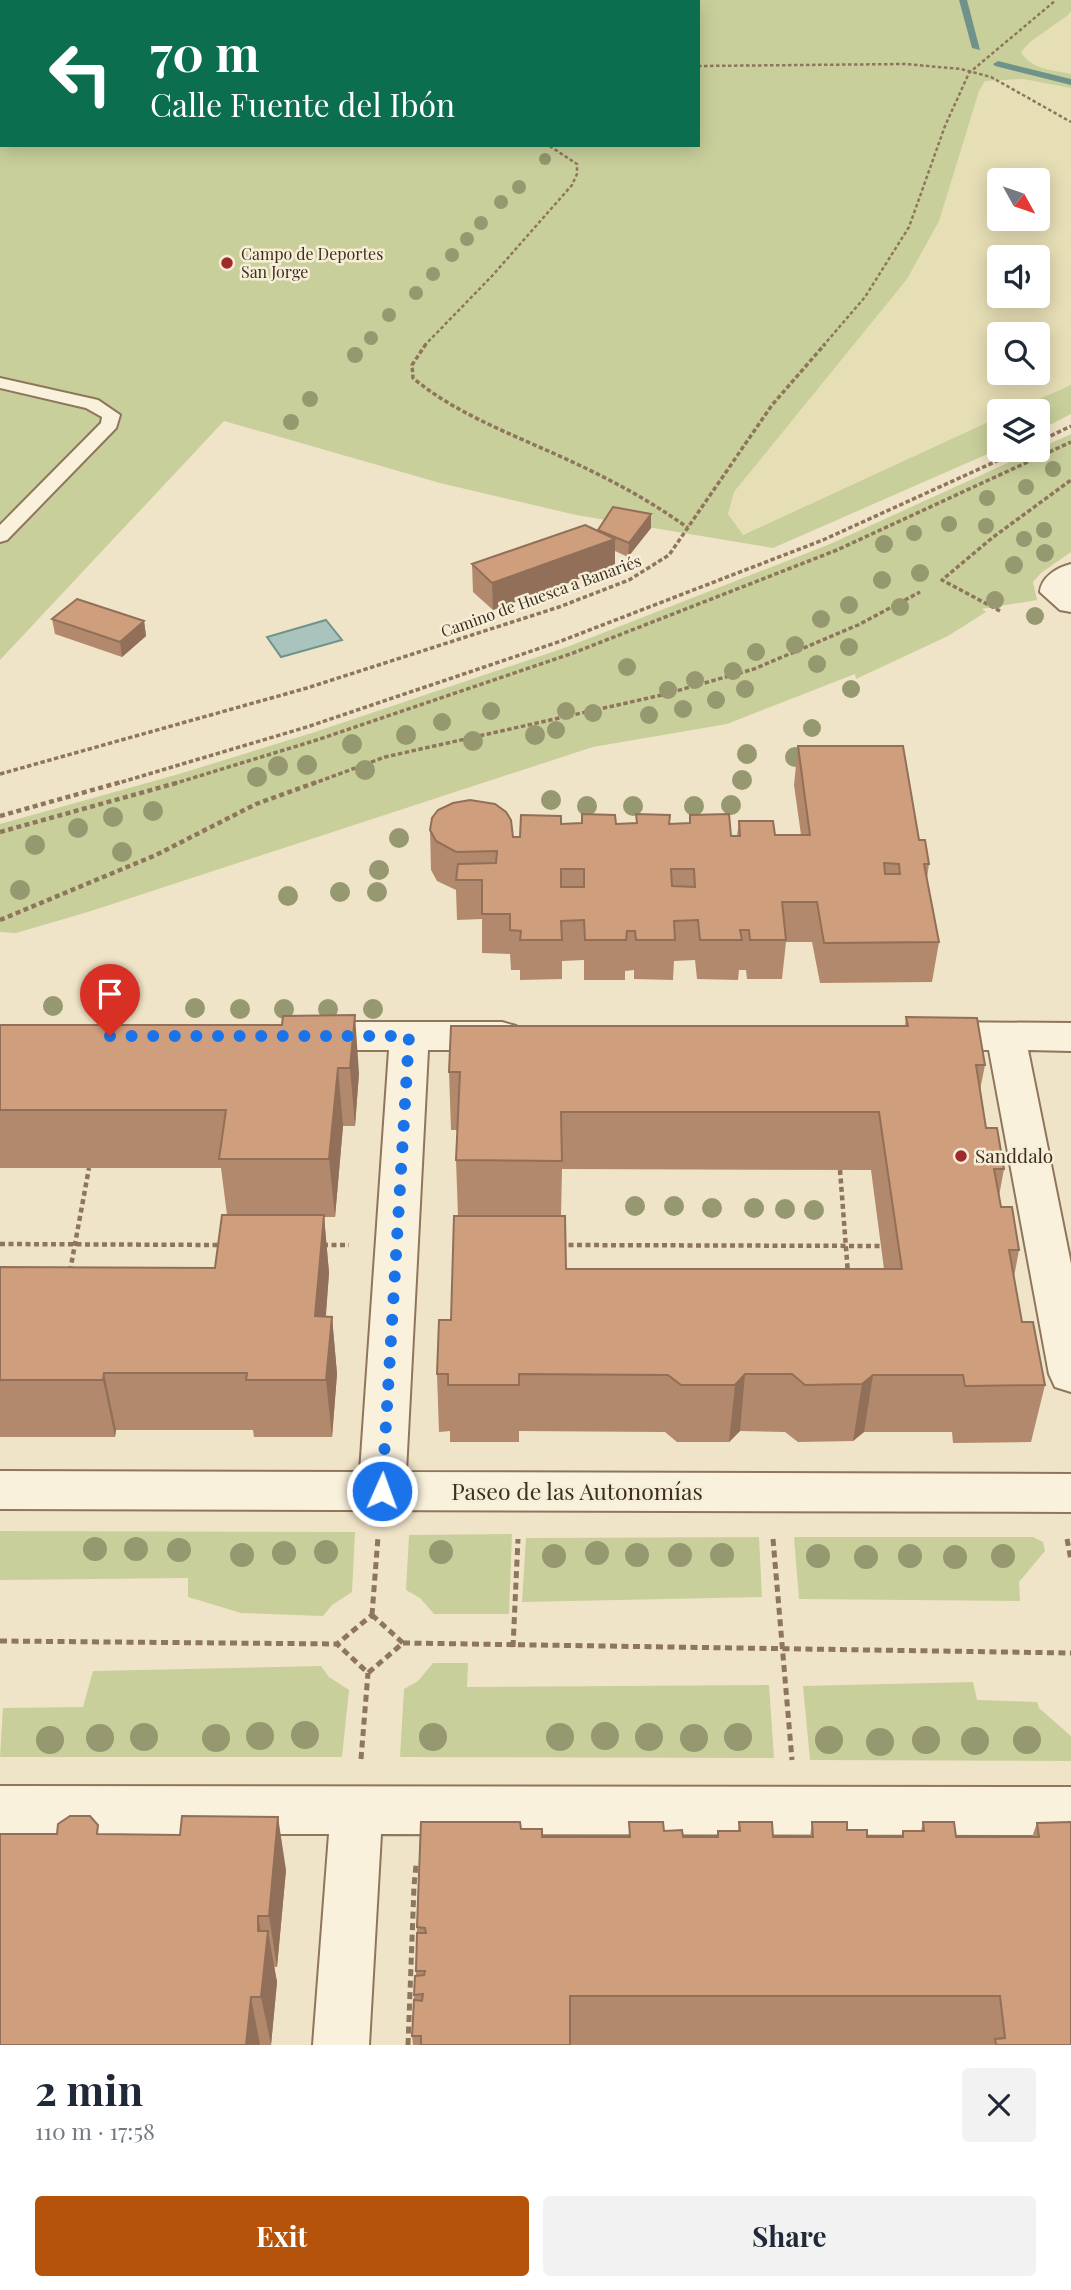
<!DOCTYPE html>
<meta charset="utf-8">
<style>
:root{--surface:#fff;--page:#f2f2f3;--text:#1f2937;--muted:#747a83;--accent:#b45309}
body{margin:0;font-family:"Playfair Display",serif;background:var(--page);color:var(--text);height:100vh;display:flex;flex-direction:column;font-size:26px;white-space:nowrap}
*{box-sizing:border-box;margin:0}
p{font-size:23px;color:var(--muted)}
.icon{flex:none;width:38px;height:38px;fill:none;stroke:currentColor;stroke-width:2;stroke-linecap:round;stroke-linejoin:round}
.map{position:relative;height:2045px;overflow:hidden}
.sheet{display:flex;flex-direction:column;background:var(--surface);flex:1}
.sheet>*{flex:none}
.top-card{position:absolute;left:0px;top:0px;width:700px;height:147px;box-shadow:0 4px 18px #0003;background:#0b6e4f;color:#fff;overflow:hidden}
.needle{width:46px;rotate:130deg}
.controls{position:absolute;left:987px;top:168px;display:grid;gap:14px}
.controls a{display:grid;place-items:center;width:63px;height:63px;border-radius:7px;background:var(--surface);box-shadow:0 4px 18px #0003;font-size:35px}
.pin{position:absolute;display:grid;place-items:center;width:60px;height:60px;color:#fff;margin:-72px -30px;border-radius:50% 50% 50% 0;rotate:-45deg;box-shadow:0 0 7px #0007}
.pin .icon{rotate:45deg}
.me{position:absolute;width:77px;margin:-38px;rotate:2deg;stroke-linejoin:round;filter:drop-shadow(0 0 5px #0008)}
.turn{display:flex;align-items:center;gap:24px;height:147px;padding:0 35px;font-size:32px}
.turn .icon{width:91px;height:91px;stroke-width:2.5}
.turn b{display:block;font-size:49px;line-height:60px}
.round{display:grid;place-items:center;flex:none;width:74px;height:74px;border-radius:7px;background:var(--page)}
.head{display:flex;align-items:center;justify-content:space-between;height:119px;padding:0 35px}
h1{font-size:42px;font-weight:700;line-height:52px}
.cta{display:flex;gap:14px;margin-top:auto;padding:14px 35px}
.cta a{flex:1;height:80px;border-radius:7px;background:var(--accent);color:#fff;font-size:28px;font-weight:700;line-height:80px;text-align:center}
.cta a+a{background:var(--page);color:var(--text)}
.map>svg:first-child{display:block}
</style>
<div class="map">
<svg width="1071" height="2045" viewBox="0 0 1071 2045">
<rect width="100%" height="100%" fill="#f0e4c8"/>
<!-- farmland -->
<path fill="#e6deb5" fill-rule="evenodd" d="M1071 11V74L1042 68 1026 61 1021 52 1030 42Z
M1023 79 1071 88V385L1012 411H999V417L742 535 728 514 734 492 768 448 979 91 985 81ZM999 180H1038V219H999ZM999 257H1038V296H999ZM999 334H1038V373H999Z"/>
<!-- green -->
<path fill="#c9cf9b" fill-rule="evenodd" d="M0 0H1071V11L1068 15 1030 42 1021 52C1030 69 1053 70 1071 74V88L1023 79 985 81 979 91 939 221 907 279 734 492 728 514 743 535 999 417V449L773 548 576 515 440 483 224 421 0 660ZM2 2H698V145H2Z
M1071 385V414L1038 431V411H1012Z
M1071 434V552L1041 573 1033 582 1037 600 982 609 986 612 948 636 856 679 855 674 727 724 593 747 88 912 16 933 0 932V824L179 774 315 732 567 647 830 544Z
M0 1531 355 1532 352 1592 332 1605 323 1616 241 1613 188 1597V1578L0 1580Z
M512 1534 509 1614H434L420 1598 406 1590 409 1535Z
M759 1537 762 1597 522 1602 526 1538Z
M794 1537H1033L1043 1542 1045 1551 1019 1582 1020 1601 799 1599Z
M433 1663H468L467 1687 769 1685 774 1758 400 1757 404 1689 418 1681Z
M321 1666 329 1677 349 1690 342 1757H0L3 1708 83 1707 93 1671Z
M973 1682 977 1700 1037 1702 1039 1708 1071 1736V1761L810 1760 803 1686Z"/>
<!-- water -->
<path fill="#a9c4bc" stroke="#6f938a" stroke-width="2" d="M326 620 342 640 281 657 267 637Z"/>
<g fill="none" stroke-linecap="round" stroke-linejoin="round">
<!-- stream -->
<path fill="#6f938a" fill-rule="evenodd" d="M959 0H967L980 50 972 48Z
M998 61 1071 79V85L995 66 993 64Z"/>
<defs>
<path id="lane" d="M0 378 98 400 120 415 116 428 7 540 0 542V525L101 423 102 417 86 408 0 388Z"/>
<path id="street" d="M1071 564V612L1060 610 1040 592C1041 577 1058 567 1071 564Z
M303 1022H502L516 1026 521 1036 516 1046 502 1050H428L406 1472 1071 1474V1512L0 1509V1471L360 1472 389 1050H303L289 1046 284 1036 289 1026Z
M926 1022 1071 1023V1051L1028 1050 1071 1264V1392L1055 1387 1049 1374 989 1050H926L912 1046 907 1036 912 1026Z
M0 1786 1071 1787V1835L381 1834 369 2045H313L329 1834H0Z"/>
</defs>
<!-- lane casing -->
<use href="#lane" stroke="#8d765c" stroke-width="4"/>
<!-- street casing -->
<use href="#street" stroke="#8d765c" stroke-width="4"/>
<!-- path-far3 -->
<path stroke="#8d765c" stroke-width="2.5" stroke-dasharray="3.5 2.5" stroke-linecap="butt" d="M698 66 905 64 961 69 991 77 1071 122
M424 346 492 276 572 185 577 174V164L548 145
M823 346 865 297 909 227 945 126 969 73 1056 0"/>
<!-- path-far2 -->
<path stroke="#8d765c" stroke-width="3.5" stroke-dasharray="4.5 2.5" stroke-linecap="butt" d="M426 344 412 365 413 378C451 410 501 430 546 450 596 472 644 496 688 528
M1038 442 1071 426
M1000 611 942 580 992 538 1071 480
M0 774 307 688 559 607 629 580 669 555 772 405 825 344
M115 784 310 726 561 641 823 540 1021 450
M173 784 320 739 573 653 837 550 1071 442
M312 784 385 757 662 695 754 669 858 625 920 592"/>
<!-- path-far1 -->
<path stroke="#8d765c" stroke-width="4.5" stroke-dasharray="5 3.5" stroke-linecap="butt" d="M0 816 121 782
M0 832 180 782
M0 920 156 855 256 804 317 782
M840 1170 848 1274
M0 1244 223 1245
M323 1245H349
M560 1245 881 1246
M70 1271 89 1168"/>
<!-- path -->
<path stroke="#8d765c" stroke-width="5" stroke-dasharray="7 4.5" stroke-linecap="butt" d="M773 1539 792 1760
M1067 1539 1071 1560
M372 1615 378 1537
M372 1615 403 1643 368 1673 337 1644Z
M0 1641 337 1644
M403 1643 1071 1653
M513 1647 518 1539
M361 1759 368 1673
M408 2045 414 1886 416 1865H420"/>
<!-- lane -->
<use href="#lane" fill="#faf1dc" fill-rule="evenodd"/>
<!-- street -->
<use href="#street" fill="#faf1dc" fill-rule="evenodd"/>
</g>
<!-- trees -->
<g fill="#96986f">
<circle cx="545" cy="159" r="6"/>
<circle cx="519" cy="187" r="7"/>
<circle cx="501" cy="202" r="7"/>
<circle cx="481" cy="223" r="7"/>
<circle cx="467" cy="239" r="7"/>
<circle cx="452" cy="255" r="7"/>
<circle cx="433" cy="274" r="7"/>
<circle cx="416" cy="293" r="7"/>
<circle cx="389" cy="315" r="7"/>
<circle cx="371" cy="338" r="7"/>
<circle cx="355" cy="355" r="8"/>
<circle cx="310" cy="399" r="8"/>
<circle cx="291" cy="422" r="8"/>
<circle cx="1053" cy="469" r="8"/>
<circle cx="1026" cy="487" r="8"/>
<circle cx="987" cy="498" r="8"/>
<circle cx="949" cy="524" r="8"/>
<circle cx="986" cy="526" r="8"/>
<circle cx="1044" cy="530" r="8"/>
<circle cx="914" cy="533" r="8"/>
<circle cx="1024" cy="539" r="8"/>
<circle cx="884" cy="544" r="9"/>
<circle cx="1045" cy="553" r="9"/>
<circle cx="1014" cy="565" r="9"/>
<circle cx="920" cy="573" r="9"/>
<circle cx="882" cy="580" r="9"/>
<circle cx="995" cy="600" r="9"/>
<circle cx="849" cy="605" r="9"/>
<circle cx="900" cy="607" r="9"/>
<circle cx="1035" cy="616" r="9"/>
<circle cx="821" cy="619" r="9"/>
<circle cx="795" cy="645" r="9"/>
<circle cx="849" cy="647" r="9"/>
<circle cx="756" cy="652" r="9"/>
<circle cx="817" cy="664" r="9"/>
<circle cx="627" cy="667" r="9"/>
<circle cx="733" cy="671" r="9"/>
<circle cx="695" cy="680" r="9"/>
<circle cx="745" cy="689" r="9"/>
<circle cx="851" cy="689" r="9"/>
<circle cx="668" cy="690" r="9"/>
<circle cx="716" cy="700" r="9"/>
<circle cx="683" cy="709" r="9"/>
<circle cx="491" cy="711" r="9"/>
<circle cx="566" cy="711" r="9"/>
<circle cx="593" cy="713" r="9"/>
<circle cx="649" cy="715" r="9"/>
<circle cx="442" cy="722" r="9"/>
<circle cx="812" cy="728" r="9"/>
<circle cx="556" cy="730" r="9"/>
<circle cx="406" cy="735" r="10"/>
<circle cx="535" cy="735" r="10"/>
<circle cx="473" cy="741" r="10"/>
<circle cx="352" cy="744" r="10"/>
<circle cx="747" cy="754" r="10"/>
<circle cx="795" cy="757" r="10"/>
<circle cx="307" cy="765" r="10"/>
<circle cx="278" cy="766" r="10"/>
<circle cx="365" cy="770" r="10"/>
<circle cx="257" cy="777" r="10"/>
<circle cx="742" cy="780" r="10"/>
<circle cx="551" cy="800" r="10"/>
<circle cx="731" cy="805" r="10"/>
<circle cx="587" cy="806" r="10"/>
<circle cx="633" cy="806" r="10"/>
<circle cx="694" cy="806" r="10"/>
<circle cx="153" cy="811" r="10"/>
<circle cx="113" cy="817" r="10"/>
<circle cx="78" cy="828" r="10"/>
<circle cx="399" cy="838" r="10"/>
<circle cx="35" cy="845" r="10"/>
<circle cx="122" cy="852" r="10"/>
<circle cx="379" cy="870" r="10"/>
<circle cx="20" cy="890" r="10"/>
<circle cx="340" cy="892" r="10"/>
<circle cx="377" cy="892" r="10"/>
<circle cx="288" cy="896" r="10"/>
<circle cx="53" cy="1006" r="10"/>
<circle cx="103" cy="1007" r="10"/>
<circle cx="195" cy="1008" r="10"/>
<circle cx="240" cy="1009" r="10"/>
<circle cx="284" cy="1009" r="10"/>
<circle cx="328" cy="1009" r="10"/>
<circle cx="373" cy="1009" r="10"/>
<circle cx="635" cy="1206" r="10"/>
<circle cx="674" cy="1206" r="10"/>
<circle cx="712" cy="1208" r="10"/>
<circle cx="754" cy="1208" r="10"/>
<circle cx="785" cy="1209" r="10"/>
<circle cx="814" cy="1210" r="10"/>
<circle cx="95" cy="1549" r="12"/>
<circle cx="136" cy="1549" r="12"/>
<circle cx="179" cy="1550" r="12"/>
<circle cx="326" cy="1552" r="12"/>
<circle cx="441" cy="1552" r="12"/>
<circle cx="284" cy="1553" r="12"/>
<circle cx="597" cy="1553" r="12"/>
<circle cx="242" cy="1555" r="12"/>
<circle cx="637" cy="1555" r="12"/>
<circle cx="680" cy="1555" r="12"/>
<circle cx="722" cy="1555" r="12"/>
<circle cx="554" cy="1556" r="12"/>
<circle cx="818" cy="1556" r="12"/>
<circle cx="910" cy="1556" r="12"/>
<circle cx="1003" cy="1556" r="12"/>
<circle cx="866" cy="1557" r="12"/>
<circle cx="955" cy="1557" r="12"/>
<circle cx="305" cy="1735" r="14"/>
<circle cx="260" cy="1736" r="14"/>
<circle cx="605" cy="1736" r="14"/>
<circle cx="144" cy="1737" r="14"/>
<circle cx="433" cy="1737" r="14"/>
<circle cx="560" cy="1737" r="14"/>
<circle cx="649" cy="1737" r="14"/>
<circle cx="738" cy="1737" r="14"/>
<circle cx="100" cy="1738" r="14"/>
<circle cx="216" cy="1738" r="14"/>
<circle cx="694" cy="1738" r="14"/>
<circle cx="50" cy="1740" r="14"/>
<circle cx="829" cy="1740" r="14"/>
<circle cx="926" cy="1740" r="14"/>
<circle cx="1027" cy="1740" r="14"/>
<circle cx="975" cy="1741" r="14"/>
<circle cx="880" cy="1742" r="14"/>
</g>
<!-- wall -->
<path fill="#b2896c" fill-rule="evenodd" d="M651 514V528L628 557 615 551V566L493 610 473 592 472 564 598 531V530Z
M52 619 144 621 146 636 122 657 55 634Z
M798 746 919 840 929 864 927 878 939 942 932 982 820 983 812 942H786L782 979H747L746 970H739L738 980 697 979 695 960 674 961 673 980 634 979V970L625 971V980H584V960L562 961V979L520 980V970H511L510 954 482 953V919L457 920 456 890 437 881 431 870 430 830 520 837 561 824 636 823V814L669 824 731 836H737L739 821 775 835H801L794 785Z
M906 1017 985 1065 980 1090 986 1128 1004 1169 999 1196 1001 1207 1019 1250 1014 1277 1022 1322 1045 1385 1031 1442 953 1443 952 1432H864L853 1441 798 1442 785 1432 740 1431 729 1442H677L665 1432 519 1431V1442H450V1431L439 1432 437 1374 451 1320 458 1216 456 1160 458 1130H451L449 1072 905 1026ZM562 1169 871 1170 884 1269H566L561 1216Z
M0 1025H282L359 1073 355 1126H343L335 1217H324L329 1273 326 1316 332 1317 337 1374 332 1437H254L253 1430H116L115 1437H0V1267L215 1268 227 1215 221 1168H0Z
M629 1822 664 1831 683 1837H718L738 1831 739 1822 773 1837H810L812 1822 847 1830 867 1837H901L903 1831H921L923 1822 956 1837H1032L1037 1823 1071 1822V2045H413L412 2036 414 1995 416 1976 417 1927 521 1829 542 1837H629Z
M2 1834 101 1835 286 1870 277 1967H274L277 1982 271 2045H0Z"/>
<!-- shaded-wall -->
<path fill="#916f58" d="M651 514V528L628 557 629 543Z
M615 539V566L493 610 492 583Z
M144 621 146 636 122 657 120 642Z
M355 1015 359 1073 355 1126 350 1068Z
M338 1068 343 1126 335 1217 329 1159Z
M324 1215 329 1273 321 1374 315 1316Z
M332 1317 337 1374 332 1437 326 1380Z
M104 1373 116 1430 115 1437 103 1380Z
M745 1374 740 1431 729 1442 735 1385Z
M873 1375 864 1432 853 1441 862 1384Z
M278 1817 286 1870 277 1967 269 1916Z
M258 1916 265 1956 268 1931 277 1982 271 2045 261 1997 258 1931Z
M251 1997 260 2045H246Z"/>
<!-- building -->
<path fill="#cf9f7d" stroke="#916f58" stroke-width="2" fill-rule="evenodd" d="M613 507 651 514 629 543 598 530Z
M585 525 615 539 492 583 472 564Z
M77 599 144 621 120 642 52 619Z
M798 746H903L919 840H925L929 864H924L939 942 824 943 817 902H782L786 940H750L749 930H740L742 940H700L698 920 674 921 675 940H636L635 931H627L626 940H585L584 920 561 921 562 940H520L521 931 510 930V914H482V880H456L458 864 496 863 497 851 456 852 436 841 430 830 432 818 438 810 453 803 470 800 495 804 506 812 511 820 513 837H520L521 815 561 816V824L582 823V814L615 815 616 824 637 823 636 814 670 815 669 824 690 823V815L729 814 731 836H740L739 821H773L775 835H810ZM884 863 899 864 900 874H885ZM561 869H584V887H561ZM671 869H694L695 887 672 886Z
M355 1015 350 1068H338L329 1159H219L226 1110H0V1025H282L283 1016Z
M906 1017 977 1018 985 1065H976L986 1128H997L1004 1169H994L1001 1207H1012L1019 1250H1009L1022 1322H1033L1045 1385 965 1386 963 1375H873L862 1384 805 1385 792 1374H745L735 1385H681L668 1375 519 1374V1385H448V1374H437L439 1320H451L454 1216H565L566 1269H902L879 1112H561L562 1161 456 1160 460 1072H449L451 1026H908Z
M222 1215H324L315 1316 332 1317 326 1380H246L247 1373H104L103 1380H0V1267L215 1268Z
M70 1816H90L98 1825 97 1834 180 1835 182 1816 278 1817 269 1916H258V1931H268L261 1997H251L246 2045H0V1834H57L58 1824Z
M421 1822H520L521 1829H542V1837H630L629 1822H663L664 1831 682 1830 683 1837H718V1831H740L739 1822H772L773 1837H813L812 1822H847V1830H867V1837H903V1831H924L923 1822H954L956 1837H1039L1037 1823 1071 1822V2045H996L995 2039 1005 2038 1000 1996H570V2045H421V2036H412L414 2000 422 2001 423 1994 414 1995 415 1976 424 1975 425 1971H416L417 1933H426L425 1928 417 1927Z"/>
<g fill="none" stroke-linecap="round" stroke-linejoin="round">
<!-- route -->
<path stroke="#1a73e8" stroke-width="12" stroke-dasharray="0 21.6" d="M110 1036H409L382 1491"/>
</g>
<!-- markers -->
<g fill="#9e2a2b" stroke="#f7eed8" stroke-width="2.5">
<circle cx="227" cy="263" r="7"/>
<circle cx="961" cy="1156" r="7"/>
</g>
<g text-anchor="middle" stroke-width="5" stroke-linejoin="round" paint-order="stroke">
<!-- far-poi labels -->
<g font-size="16" fill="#3d2e20" stroke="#f7eed8" text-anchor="start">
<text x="241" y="260">Campo de Deportes<tspan x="241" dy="18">San Jorge</tspan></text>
</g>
<!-- far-street labels -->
<g font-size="16" fill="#3d2e20" stroke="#f7eed8">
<text transform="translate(541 596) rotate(-20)" y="6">Camino de Huesca a Banariés</text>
</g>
<!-- poi labels -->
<g font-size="19" fill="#3d2e20" stroke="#f7eed8" text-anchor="start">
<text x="975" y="1163">Sanddalo</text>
</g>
<!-- near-street labels -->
<g font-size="23" fill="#3d2e20" stroke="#f7eed8">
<text x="577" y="1500">Paseo de las Autonomías</text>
</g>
</g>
</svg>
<div class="controls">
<a><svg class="needle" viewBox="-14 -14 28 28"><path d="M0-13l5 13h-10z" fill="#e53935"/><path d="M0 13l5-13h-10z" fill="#747a83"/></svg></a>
<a><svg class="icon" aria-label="sound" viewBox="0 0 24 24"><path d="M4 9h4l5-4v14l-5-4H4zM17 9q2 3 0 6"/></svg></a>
<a><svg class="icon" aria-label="search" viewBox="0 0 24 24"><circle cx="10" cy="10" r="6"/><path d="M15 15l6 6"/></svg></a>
<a><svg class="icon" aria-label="layers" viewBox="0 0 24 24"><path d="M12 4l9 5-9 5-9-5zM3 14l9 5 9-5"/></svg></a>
</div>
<div class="pin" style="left:110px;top:1036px;background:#d93025"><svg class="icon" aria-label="arrive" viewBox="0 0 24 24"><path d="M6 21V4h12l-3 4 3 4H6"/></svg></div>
<svg class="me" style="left:382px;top:1491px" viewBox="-20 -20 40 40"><circle r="17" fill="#1a73e8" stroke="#fff" stroke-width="3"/><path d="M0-11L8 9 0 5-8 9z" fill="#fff"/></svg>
<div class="top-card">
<div class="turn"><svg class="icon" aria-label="left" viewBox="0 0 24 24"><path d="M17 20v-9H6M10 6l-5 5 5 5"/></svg><div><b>70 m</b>Calle Fuente del Ibón</div></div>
</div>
</div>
<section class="sheet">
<div class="head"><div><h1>2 min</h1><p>110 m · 17:58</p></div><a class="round"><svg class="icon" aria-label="close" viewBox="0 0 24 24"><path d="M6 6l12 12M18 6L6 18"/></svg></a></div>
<div class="cta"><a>Exit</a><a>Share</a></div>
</section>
